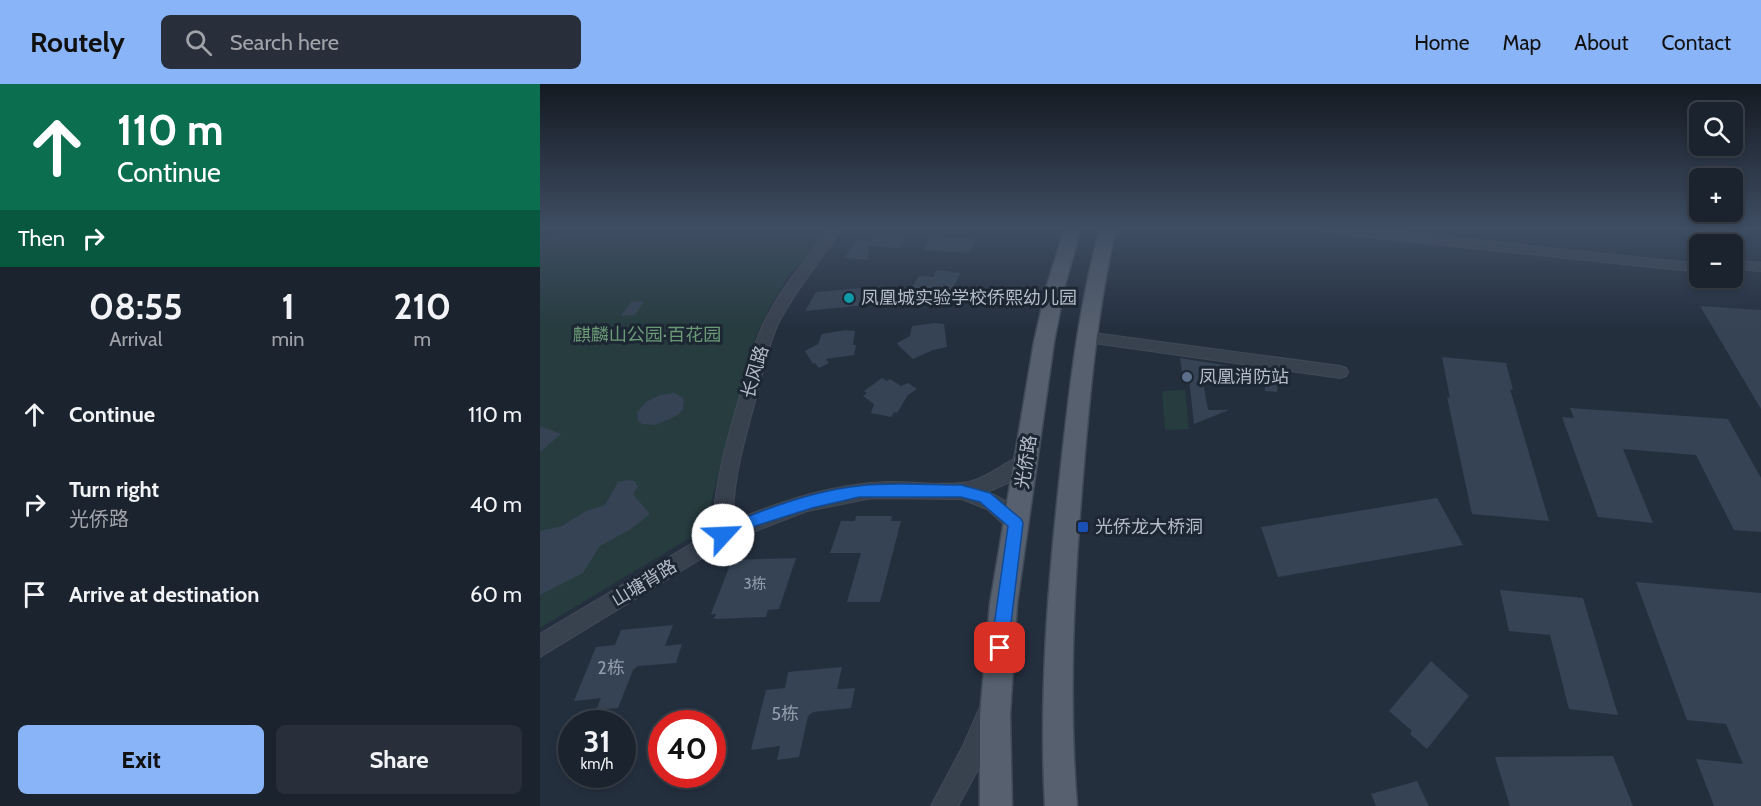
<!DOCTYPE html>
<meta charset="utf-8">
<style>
:root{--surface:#1b232e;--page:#282f3a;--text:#f1f3f6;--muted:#a0a4aa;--line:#39404a;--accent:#8ab4f8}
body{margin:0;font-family:Cabin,"Noto Sans SC",sans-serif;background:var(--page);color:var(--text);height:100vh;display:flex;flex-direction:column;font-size:22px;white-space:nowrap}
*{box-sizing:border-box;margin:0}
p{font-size:20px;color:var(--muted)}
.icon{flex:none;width:33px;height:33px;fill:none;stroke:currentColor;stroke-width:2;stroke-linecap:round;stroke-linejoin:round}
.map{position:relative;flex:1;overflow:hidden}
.panel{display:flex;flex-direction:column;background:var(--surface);width:540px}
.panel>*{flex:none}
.guide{background:#0b6e4f;color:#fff;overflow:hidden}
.tools{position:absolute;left:1149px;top:18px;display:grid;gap:12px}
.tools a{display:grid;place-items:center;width:54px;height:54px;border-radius:9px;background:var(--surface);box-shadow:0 3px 9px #0003,0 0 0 2px var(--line);font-size:30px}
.speed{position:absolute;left:18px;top:626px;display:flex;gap:12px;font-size:30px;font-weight:700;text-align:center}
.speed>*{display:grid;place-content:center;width:78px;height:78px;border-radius:50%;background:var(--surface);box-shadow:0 3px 9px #0003,0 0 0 2px var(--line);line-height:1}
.speed small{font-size:15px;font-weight:400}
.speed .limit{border:9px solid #d22;background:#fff;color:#111}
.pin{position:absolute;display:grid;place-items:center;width:51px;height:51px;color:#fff;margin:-26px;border-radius:12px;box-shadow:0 3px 9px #0006}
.me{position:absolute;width:66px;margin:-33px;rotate:65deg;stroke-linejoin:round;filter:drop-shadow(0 0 4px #0008)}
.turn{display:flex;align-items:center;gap:21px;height:126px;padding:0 18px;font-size:27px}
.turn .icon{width:78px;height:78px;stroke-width:2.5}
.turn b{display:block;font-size:42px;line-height:51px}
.then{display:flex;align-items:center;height:57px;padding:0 18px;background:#0003;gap:12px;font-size:22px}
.eta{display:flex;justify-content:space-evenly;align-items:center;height:102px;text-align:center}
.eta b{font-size:36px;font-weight:700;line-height:42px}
.button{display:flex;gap:12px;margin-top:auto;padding:12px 18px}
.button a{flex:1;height:69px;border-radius:9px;background:var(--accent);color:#111;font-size:24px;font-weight:700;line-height:69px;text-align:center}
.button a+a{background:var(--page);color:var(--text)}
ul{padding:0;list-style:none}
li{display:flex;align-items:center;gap:18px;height:90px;padding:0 18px}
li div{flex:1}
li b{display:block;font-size:22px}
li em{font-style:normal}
header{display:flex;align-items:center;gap:36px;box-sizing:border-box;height:84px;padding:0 30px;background:var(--accent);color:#111}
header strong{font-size:28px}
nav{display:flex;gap:33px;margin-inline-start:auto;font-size:21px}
.search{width:420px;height:54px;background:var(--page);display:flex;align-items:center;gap:15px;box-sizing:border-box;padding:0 21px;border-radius:9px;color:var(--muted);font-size:22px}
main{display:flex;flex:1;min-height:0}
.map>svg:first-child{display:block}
</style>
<header>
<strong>Routely</strong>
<div class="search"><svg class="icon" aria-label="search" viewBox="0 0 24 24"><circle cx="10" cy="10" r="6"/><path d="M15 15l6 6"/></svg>Search here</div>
<nav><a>Home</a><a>Map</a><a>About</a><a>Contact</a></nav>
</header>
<main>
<section class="panel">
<div class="guide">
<div class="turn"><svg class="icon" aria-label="ahead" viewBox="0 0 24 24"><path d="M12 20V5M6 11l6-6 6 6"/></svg><div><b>110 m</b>Continue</div></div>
<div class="then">Then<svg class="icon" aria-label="right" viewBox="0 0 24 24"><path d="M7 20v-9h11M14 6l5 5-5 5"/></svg></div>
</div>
<div class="eta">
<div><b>08:55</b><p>Arrival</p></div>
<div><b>1</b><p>min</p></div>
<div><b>210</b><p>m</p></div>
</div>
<ul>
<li><svg class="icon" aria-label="ahead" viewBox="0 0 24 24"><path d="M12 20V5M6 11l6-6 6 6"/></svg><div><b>Continue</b></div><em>110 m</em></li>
<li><svg class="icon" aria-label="right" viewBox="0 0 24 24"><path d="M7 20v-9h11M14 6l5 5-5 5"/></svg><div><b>Turn right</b><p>光侨路</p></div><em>40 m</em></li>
<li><svg class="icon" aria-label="arrive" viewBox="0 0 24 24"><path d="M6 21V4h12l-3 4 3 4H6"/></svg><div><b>Arrive at destination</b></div><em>60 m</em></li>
</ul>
<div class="button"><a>Exit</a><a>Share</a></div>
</section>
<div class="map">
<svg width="1221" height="722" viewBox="0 0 1221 722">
<rect width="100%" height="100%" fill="#242f3e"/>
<!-- green -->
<path fill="#263c3f" d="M38 144H283L278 160 250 190 229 224 215 255 167 433 158 449 0 544V156Z
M645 306 649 345 625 346 622 307Z"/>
<!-- building -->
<path fill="#364354" d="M335 150 366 153 359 164 329 162 328 176 304 174 318 155 329 157V159Z
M391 152 436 155 429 169 383 166Z
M397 186 421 189 411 207 399 206 392 217 366 212 379 192 393 193Z
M344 202 347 219 265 227 276 208Z
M104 217 95 231 81 232 91 218Z
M1160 222 1221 226V325Z
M395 239 404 240 407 263 393 266 373 275 359 262 357 259 370 252 372 242Z
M305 246 315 247 313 261H316L314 271 286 275 289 279 279 284 275 279 273 280 265 267 278 260 282 250Z
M902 273 966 279 973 306 970 305 1009 437 932 430 907 313 910 314Z
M640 274 739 290 737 308 725 307V301L673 293 672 298H663L668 326H689L654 340 649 295 643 294Z
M342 294 347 297 350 295 361 302 368 299 377 305 368 311 357 329 354 328 351 333 331 329 334 320 323 312 327 309 324 307Z
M135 309 144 315 143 325 138 331 116 341 102 340 98 337 97 328 106 318 120 311Z
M1030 324 1188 335 1221 394V448L1194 446 1156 371 1083 365 1113 439 1058 433 1022 333 1034 334Z
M0 342 21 350 0 368Z
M88 396 95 397 98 403 93 410 110 430 91 445 60 462 43 489 0 511V447L22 442 46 427 65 421 78 398Z
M897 414 923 461 738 493 721 443Z
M316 432H352L351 437H361L340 518H307L321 469H290L301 437H315Z
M256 474 239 525 228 526 226 533 174 535 176 530H171L192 476Z
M1096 498 1221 509V722H1174L1156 675 1203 680 1186 640 1147 636Z
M960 506 1043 514 1078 631 1029 625 1010 551 969 547Z
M133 541 125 562 142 560 136 579 98 582 93 586 78 624 56 626 61 614 34 617 56 563 75 561 81 546Z
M891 577 929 612 887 665 870 650 872 647 849 627Z
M302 583 297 605 315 604 311 624 273 628 268 632 259 673 237 676 240 662 211 666 226 606 245 604 248 588Z
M1073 672 1093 722H970L955 673Z
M877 697 889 722H836L831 710Z"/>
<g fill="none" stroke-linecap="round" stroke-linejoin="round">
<defs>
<path id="minor" d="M289 144H302C281 176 255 206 238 240 228 261 224 284 218 306 207 348 192 394 193 437 242 417 293 400 347 398 373 397 403 403 429 398 451 393 466 376 486 370L492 372 495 377C487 392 462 402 447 408 462 414 479 424 486 439L483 445 476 447 469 445 447 425 422 415 332 414 267 427 190 457 0 573V550L173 447C174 401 187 356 200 312 206 289 212 265 222 243 238 207 266 176 289 144Z
M774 144H822L1160 180V188L780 148Z
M1192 176 1221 179V187L1192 184Z
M546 248 800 282 806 284 808 288 806 292 800 294 540 257 538 253 540 249Z
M449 617 457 621 461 629 441 680 418 722H391L423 662 441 621Z"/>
<path id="major" d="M525 144H541L525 201 514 258 477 520 470 631 472 722H440V631L450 520 494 258 507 201Z
M560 144H576C557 226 550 308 543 391 534 502 528 611 537 722H505C499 611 508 501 520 391 529 308 538 225 560 144Z"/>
</defs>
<!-- minor casing -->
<use href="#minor" stroke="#414a57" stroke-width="2"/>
<!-- major casing -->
<use href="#major" stroke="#414a57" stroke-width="3"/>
<!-- minor -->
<use href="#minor" fill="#38414e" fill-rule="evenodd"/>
<!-- major -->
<use href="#major" fill="#56606e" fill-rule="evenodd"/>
</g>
<!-- sky -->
<linearGradient id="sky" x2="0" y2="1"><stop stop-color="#141a22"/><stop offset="0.59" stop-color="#3f4d63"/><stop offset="1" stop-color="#3f4d63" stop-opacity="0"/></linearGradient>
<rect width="1221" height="245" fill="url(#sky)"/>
<!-- route -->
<path fill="#1a73e8" stroke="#114b97" stroke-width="1.5" d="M421 401 450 409 481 435 483 439 468 564 466 570 460 572 454 570 451 564 468 442 440 418 421 413H319L272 424 218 441 183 457 177 455 175 451 177 446C221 426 271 407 319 402 352 398 388 401 421 401Z"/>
<!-- markers -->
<circle fill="#0f9aa8" stroke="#1d2633" stroke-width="2" cx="309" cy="214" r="6"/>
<circle fill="#5c6f8a" stroke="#1d2633" stroke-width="2" cx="647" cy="293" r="6"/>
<rect fill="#1a4fb4" stroke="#1d2633" stroke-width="2" x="537" y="437" width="12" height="12" rx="3"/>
<g text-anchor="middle" stroke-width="6" stroke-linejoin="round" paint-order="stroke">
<!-- number labels -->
<g font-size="15" fill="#929caa">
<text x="215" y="505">3栋</text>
</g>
<!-- poi labels -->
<g font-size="18" fill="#b4bcc9" stroke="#1d2633" text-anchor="start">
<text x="321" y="220">凤凰城实验学校侨熙幼儿园</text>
<text x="659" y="299">凤凰消防站</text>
<text x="555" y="449">光侨龙大桥洞</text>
</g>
<!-- park labels -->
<g font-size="18" fill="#6b9a76" stroke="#1d2633">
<text x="107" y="257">麒麟山公园·百花园</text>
</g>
<!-- street labels -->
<g font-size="18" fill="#b4bcc9" stroke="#1d2633">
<text transform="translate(215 288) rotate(-74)" y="6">长风路</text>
<text transform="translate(486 378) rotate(-81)" y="6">光侨路</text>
<text transform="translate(104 499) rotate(-31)" y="6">山塘背路</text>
</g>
<!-- near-number labels -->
<g font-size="18" fill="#929caa">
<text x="71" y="590">2栋</text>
<text x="245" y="636">5栋</text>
</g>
</g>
</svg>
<div class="tools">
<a><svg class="icon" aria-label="search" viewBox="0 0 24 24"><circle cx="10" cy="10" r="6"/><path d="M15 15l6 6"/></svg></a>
<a>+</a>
<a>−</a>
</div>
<div class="speed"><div>31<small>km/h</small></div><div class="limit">40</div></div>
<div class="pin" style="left:460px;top:564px;background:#d93025"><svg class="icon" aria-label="arrive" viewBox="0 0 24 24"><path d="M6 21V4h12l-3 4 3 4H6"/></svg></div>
<svg class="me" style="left:183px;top:451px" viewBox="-20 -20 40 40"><circle r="19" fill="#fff"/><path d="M0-13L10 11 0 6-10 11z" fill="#1a73e8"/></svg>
</div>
</main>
